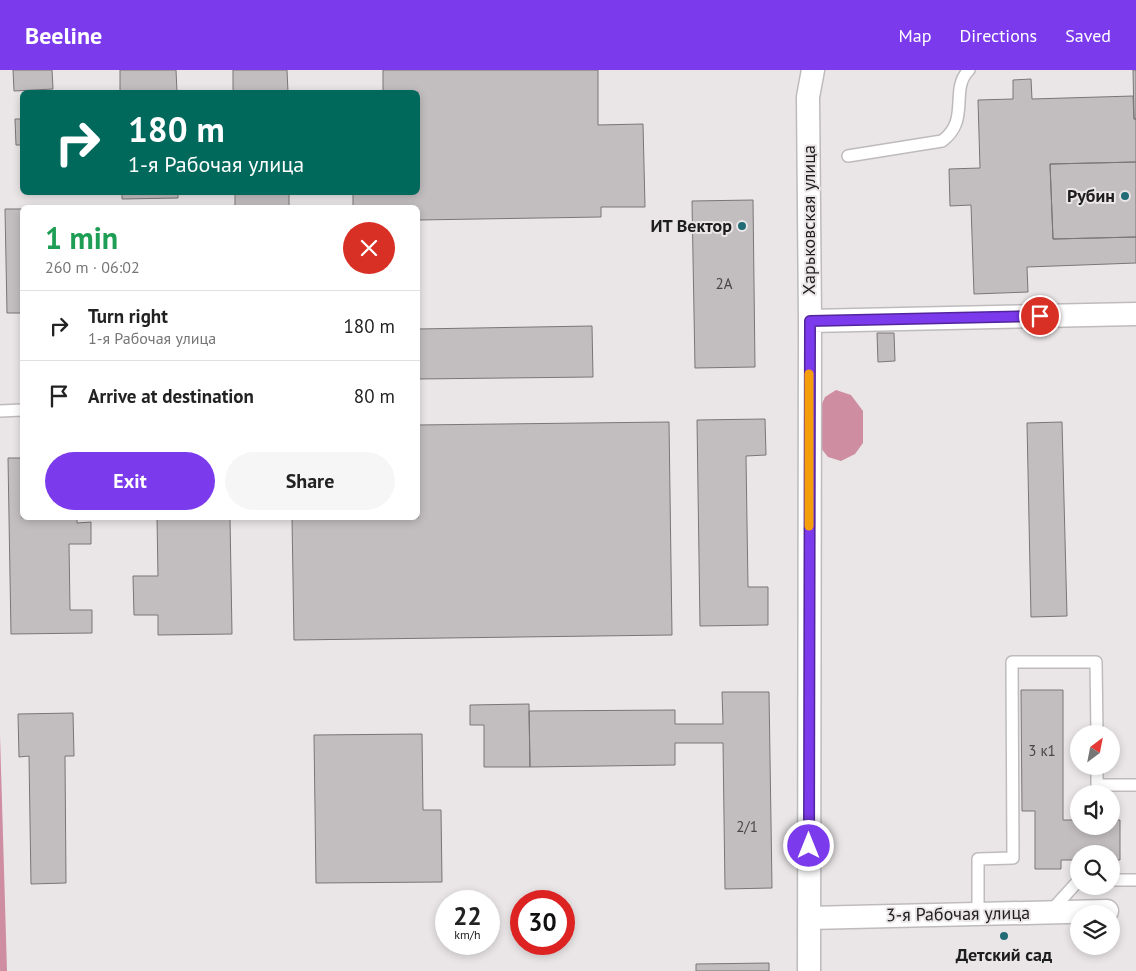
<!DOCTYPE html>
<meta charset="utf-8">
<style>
:root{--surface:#fff;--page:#f6f6f6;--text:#222;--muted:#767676;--line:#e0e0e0;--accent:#7c3aed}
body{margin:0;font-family:"PT Sans",sans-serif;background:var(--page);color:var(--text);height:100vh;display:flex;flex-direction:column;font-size:19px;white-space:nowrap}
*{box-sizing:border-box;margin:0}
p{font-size:16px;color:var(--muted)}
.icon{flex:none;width:28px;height:28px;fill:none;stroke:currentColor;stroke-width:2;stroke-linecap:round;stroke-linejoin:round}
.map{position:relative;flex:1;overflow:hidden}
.side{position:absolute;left:20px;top:135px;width:400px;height:315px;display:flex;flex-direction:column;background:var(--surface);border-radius:8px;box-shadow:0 2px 8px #0003}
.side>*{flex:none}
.top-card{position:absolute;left:20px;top:20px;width:400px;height:105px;border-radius:8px;box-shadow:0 2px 8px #0003;background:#00695c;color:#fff;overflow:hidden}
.needle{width:32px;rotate:32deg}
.tools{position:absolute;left:1070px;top:655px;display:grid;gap:10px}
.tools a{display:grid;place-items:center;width:50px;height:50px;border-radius:50%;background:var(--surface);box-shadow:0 2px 8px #0003;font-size:25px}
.speed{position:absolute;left:435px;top:820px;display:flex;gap:10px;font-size:25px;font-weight:700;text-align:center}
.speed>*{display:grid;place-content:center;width:65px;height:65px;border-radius:50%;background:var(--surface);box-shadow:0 2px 8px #0003;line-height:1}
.speed small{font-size:12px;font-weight:400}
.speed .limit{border:8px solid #d22;background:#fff;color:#111}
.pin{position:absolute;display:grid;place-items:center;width:42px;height:42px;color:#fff;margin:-21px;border:2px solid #fff;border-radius:50%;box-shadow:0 1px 5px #0007}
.me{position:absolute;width:55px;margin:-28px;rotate:0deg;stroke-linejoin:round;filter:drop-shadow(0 0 4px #0008)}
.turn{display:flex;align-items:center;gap:18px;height:105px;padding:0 25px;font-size:22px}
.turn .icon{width:65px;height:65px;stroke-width:2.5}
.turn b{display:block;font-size:35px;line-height:42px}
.round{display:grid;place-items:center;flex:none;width:52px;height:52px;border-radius:26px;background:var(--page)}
.head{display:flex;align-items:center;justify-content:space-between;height:85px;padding:0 25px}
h1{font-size:30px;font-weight:700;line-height:38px;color:#1e9e55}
.primary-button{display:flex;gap:10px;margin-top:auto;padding:10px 25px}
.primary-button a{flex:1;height:58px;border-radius:30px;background:var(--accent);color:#fff;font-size:20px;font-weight:700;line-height:58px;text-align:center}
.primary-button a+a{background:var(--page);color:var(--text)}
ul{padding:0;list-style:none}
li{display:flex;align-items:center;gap:15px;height:70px;padding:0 25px;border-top:1px solid var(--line)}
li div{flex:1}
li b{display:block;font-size:19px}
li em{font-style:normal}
header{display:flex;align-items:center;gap:30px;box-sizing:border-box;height:70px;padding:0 25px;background:var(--accent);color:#fff}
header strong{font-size:24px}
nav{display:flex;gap:28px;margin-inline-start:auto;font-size:18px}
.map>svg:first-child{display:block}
</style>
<header>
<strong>Beeline</strong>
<nav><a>Map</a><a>Directions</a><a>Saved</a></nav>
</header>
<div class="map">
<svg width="1136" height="901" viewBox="0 0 1136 901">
<rect width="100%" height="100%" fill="#eae6e7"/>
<!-- forest -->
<path fill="#cf8da2" d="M836 320 851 325 863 341V373L855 384 841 391 828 387 820 377 818 342 825 327Z
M0 665 7 901H0Z"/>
<!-- building -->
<path fill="#c2bebf" stroke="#7a7677" d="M13 0H52L53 19 14 21Z
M120 0H176L177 22H120Z
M233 0H287L288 22H233Z
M383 0H598V55L643 54 645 137H601V147L418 150V138H353V122H418V22H383Z
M1133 0H1136V49H1134Z
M1031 9 1032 29 1133 26 1134 49H1136V92L1050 94 1053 169 1136 167V193L1027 197 1028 222 974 224 971 135 950 136 949 99 980 98 978 30 1013 29V10Z
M15 49H22V75H16Z
M1136 92V167L1053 169 1050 94Z
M122 122H178V128L122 129Z
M235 122H289V138H235Z
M753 130 755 297 695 298 692 131Z
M5 139H22V243H7Z
M592 256 593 307 418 309V259Z
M877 263H894L895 291 878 292Z
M765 349 766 385 746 386 748 517H768V555L700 556 697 350Z
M669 352 672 565 294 570 292 448H418V355Z
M1062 352 1067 546 1031 547 1027 353Z
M8 388H22V448H77V453L91 452V474H69L70 540H92V563L11 564Z
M157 448H230L232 564 158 565V545H134L133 506H158Z
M1021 620H1063V750H1079V756H1111V750H1120V790H1111V784H1079V790H1061V799H1035V741H1022Z
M722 622H769L772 818 725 819 723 673H675V695L530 697 529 641 675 640V654H723Z
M529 634 530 697H484V655H470V635Z
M73 643 74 686H65L66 813 31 814 29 686 19 687 18 644Z
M422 664 423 740H441L442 812 316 813 314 665Z
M769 893V901H696V894Z"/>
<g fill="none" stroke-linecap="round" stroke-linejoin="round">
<defs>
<path id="service" d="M848 86 942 71C971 50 949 19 969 0
M0 341 22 340
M1097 696V715H1136
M1111 810H1136
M1050 842 1079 810
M978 844V789L1013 788 1012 592H1096L1097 664"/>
<path id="minor" d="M810 251 1136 244
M809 848 1107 841
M809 901 810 251 808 27 813 0"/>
</defs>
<!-- service casing -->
<use href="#service" stroke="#bfbbbc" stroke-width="14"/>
<!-- minor casing -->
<use href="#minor" stroke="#bfbbbc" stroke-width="25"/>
<!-- service -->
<use href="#service" stroke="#fff" stroke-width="11"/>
<!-- minor -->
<use href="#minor" stroke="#fff" stroke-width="22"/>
</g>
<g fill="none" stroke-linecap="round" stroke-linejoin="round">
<defs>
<path id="route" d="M809 776 810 251 1040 246"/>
</defs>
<!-- route casing -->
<use href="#route" stroke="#51269a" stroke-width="12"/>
<!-- route -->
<use href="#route" stroke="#7c3aed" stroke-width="9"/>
<!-- slow -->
<path stroke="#f59e0b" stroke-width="9" d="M809 456V304"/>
</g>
<!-- markers -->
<g fill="#236c77" stroke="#eae6e7" stroke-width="2">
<circle cx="1125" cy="126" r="5"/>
<circle cx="742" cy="156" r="5"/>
<circle cx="1004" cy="866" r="5"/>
</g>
<g text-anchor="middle" stroke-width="4" stroke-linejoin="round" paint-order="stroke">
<!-- number labels -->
<g font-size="15" fill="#474546">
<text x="724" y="219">2А</text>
<text x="1042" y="686">3 к1</text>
<text x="747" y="762">2/1</text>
</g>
<!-- poi labels -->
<g font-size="18" font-weight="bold" fill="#1e1d1d" stroke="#eae6e7" text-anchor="end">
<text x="1115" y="132">Рубин</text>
<text x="732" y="162">ИТ Вектор</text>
<text x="1004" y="891" text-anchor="middle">Детский сад</text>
</g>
<!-- street labels -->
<g font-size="18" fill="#1e1d1d" stroke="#eae6e7">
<text transform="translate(809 150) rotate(-90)" y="6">Харьковская улица</text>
<text transform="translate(958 844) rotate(-1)" y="6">3-я Рабочая улица</text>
</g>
</g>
</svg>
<div class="tools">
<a><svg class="needle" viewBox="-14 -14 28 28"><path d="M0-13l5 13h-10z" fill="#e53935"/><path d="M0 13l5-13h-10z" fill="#767676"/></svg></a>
<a><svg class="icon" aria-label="sound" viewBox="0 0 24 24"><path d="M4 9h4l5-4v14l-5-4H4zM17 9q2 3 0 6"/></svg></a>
<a><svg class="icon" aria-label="search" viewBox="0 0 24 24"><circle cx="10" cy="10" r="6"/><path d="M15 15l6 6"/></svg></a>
<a><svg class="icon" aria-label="layers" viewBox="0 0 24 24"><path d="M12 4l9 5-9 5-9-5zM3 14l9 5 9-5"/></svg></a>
</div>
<div class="speed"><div>22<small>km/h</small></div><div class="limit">30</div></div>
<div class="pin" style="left:1040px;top:246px;background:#d93025"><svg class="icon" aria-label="arrive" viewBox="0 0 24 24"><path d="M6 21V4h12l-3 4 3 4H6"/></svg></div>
<svg class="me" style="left:809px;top:776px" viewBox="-20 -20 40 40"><circle r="17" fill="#7c3aed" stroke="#fff" stroke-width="3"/><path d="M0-11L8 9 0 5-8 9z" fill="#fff"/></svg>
<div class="top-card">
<div class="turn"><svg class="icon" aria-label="right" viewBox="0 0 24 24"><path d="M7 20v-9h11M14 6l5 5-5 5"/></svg><div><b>180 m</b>1-я Рабочая улица</div></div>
</div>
<section class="side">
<div class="head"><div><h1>1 min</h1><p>260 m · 06:02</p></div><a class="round" style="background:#d93025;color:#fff"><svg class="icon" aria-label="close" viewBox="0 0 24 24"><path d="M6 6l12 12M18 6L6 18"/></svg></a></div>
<ul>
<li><svg class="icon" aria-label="right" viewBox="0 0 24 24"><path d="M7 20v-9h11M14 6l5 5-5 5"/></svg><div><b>Turn right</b><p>1-я Рабочая улица</p></div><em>180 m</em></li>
<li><svg class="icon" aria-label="arrive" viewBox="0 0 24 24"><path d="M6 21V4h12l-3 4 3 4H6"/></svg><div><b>Arrive at destination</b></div><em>80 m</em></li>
</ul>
<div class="primary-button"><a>Exit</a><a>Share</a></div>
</section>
</div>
